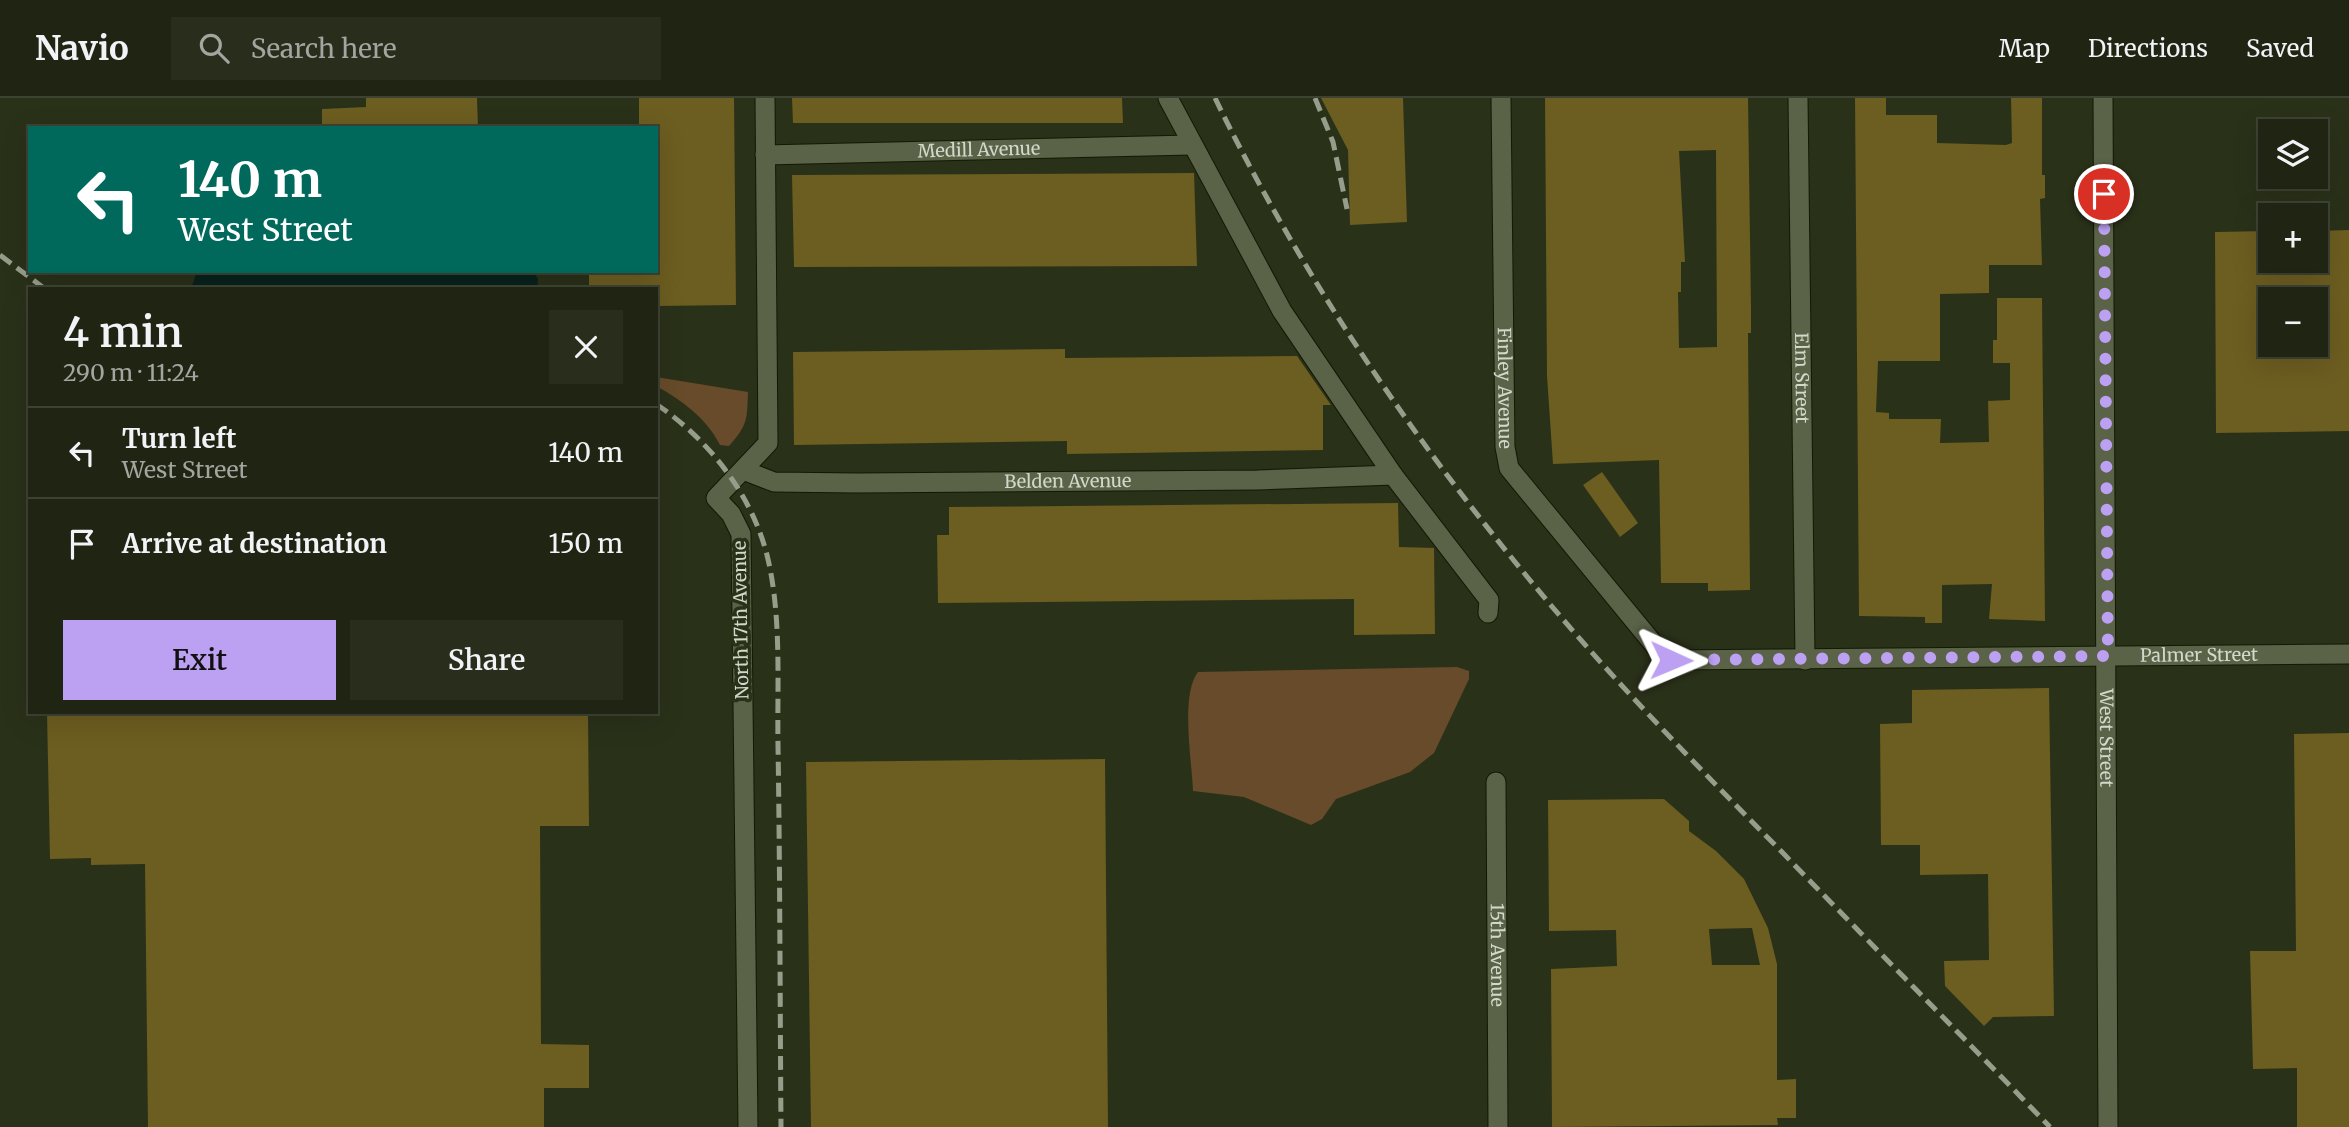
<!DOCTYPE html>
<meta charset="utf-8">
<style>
:root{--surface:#202513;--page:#282d1c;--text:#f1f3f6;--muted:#a2a5a0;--line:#3d4233;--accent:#bca0f2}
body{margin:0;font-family:Merriweather,serif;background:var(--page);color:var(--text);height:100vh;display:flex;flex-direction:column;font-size:26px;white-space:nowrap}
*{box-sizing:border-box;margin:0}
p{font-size:23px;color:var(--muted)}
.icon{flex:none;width:38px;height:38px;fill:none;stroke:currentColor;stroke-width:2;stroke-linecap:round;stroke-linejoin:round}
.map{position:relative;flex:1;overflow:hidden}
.drawer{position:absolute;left:28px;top:189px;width:630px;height:427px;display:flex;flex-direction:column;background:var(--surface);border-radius:0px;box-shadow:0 7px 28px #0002,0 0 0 2px var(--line)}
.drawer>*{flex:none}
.banner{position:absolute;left:28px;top:28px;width:630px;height:147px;border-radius:0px;box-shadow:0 7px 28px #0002,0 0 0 2px var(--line);background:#00695c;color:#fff;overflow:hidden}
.buttons{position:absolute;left:2258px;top:21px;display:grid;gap:14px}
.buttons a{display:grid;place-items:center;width:70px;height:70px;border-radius:0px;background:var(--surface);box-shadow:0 7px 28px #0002,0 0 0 2px var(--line);font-size:35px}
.pin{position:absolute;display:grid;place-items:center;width:60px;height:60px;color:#fff;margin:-30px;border:4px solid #fff;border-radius:50%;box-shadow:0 2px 7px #0007}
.me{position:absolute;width:77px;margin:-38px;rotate:91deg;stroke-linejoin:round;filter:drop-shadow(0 0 5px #0008)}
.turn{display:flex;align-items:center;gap:24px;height:147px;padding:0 35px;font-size:32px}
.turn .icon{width:91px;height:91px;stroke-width:2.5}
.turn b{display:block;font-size:49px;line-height:60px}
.round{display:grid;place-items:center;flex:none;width:74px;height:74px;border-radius:0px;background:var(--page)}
.head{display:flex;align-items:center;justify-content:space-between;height:119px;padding:0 35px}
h1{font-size:42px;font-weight:600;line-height:52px}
.action{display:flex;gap:14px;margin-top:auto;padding:14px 35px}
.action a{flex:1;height:80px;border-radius:0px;background:var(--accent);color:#111;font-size:28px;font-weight:600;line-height:80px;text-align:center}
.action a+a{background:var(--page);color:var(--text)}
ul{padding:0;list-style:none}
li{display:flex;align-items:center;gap:21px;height:91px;padding:0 35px;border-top:2px solid var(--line)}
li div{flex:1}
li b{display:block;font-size:26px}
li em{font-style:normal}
header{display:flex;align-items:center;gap:42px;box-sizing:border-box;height:98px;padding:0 35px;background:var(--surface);border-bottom:2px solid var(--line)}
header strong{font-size:33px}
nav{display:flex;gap:38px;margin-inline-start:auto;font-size:24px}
.search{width:490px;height:63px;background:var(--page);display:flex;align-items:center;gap:18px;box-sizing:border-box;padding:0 24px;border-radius:0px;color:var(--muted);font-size:26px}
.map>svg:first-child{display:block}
</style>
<header>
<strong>Navio</strong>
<div class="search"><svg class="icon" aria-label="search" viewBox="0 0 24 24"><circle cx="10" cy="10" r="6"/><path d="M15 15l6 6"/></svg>Search here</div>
<nav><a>Map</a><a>Directions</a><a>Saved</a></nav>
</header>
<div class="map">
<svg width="2349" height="1029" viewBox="0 0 2349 1029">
<rect width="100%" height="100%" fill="#2a3119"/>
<!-- green -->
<path fill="#674b2a" d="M656 279 748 294C747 321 748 327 729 348L720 347C707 321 682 302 656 288Z
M1457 569 1469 573V581L1434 655 1410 674 1336 701 1322 721 1311 727 1244 699 1193 693C1192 664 1180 597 1198 574Z"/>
<!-- water -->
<path fill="#09221c" d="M197 173H533L538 181 537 191H191Z"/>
<!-- building -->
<path fill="#6c5d20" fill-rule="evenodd" d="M366 0H477L478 30H322V11L366 9Z
M639 0H734L736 207 656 208V191H589V173H656V30H639Z
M792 0H1122L1123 25H793Z
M1321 0H1403L1407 124 1350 127 1348 52Z
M1545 0H1748L1751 210V235H1748L1750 492 1708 493V485H1661L1659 362 1553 366 1547 278ZM1716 52 1717 249 1679 250 1678 194H1681V164H1685L1679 53Z
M1855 0H1886V17H1937V45L2006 47 2012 45 2011 0H2042V77H2045V100L2040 101 2042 167H1989V195L1940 196V263H1878L1876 314 1889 315V321H1941L1940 345 1989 344 1988 303 2010 302V265H1993V242H1997V200H2042L2045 523 1989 521 1992 486 1942 487V525H1925V519L1859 518Z
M1194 75 1197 168 794 169 792 77Z
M2349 132V333L2216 335 2215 134 2270 133V163H2315V133ZM2270 201H2315V247H2270Z
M1065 251V260L1297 258 1331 307H1323V352L1067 356V343L794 347 793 254Z
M1602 374 1638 425 1620 439 1583 387Z
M1398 405 1399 449 1434 450 1435 536 1354 537V501L938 505 937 437H949V409Z
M2049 590 2054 918 1993 919 1984 928 1945 888 1944 863 1989 862 1988 776 1920 777V747H1881L1880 626 1912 625V592Z
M47 614H588L589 728H540L541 946 589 947V990H544V1029H148L145 766 91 767V760L50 761Z
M2349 635V1029H2297V970L2253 971 2250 853H2296L2294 636Z
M1105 661 1108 1029H811L806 664Z
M1664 701 1689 723V733L1716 753 1744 781 1768 830 1777 866V982L1796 981V1020H1777L1778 1027 1552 1029 1551 871 1617 868 1616 832 1549 833 1548 702ZM1752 830 1760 867H1712L1709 831Z"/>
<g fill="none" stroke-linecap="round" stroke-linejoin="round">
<defs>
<g id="minor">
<path d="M1168 0 1282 213 1393 377 1489 502 1488 515"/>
<path id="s1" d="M1501 0 1505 349 1509 370 1661 555 1671 562 2349 556"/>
<path id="s2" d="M1798 0 1805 562"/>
<path id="s3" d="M2103 0 2108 1029"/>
<path id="s4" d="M765 57 1191 47"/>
<path id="s5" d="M743 372 774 384 857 385 1258 382 1393 377"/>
<path id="s6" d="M1496 684 1498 1029"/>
<path d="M748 1029 741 436 731 416 716 400 768 345 765 0"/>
</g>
</defs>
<!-- minor casing -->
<use href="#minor" stroke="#131903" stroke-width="21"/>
<!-- minor -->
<use href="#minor" stroke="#5a6248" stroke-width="19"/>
<!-- rail -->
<path stroke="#979d8b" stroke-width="5" stroke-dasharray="14 7" stroke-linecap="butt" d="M1215 0C1298 171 1408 335 1529 481 1607 576 1693 664 1779 751 1869 844 1960 936 2050 1029
M1315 0 1333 44 1347 111
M0 157 45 191
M656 306C708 341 751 395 767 457 782 518 777 585 778 647 780 774 780 902 781 1029"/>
</g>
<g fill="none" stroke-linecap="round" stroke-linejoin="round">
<!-- route -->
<path stroke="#bca0f2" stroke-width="12" stroke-dasharray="0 21.6" d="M1671 562 2108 558 2104 96"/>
</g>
<g text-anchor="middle" stroke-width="7" stroke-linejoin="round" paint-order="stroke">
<!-- street labels -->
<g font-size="18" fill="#d3d8ca" stroke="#2a3119">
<text dy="6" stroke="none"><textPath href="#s4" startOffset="214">Medill Avenue</textPath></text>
<text dy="6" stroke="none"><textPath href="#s2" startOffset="280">Elm Street</textPath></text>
<text dy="6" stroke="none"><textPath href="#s1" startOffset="290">Finley Avenue</textPath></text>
<text dy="6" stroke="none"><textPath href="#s5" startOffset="327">Belden Avenue</textPath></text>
<text transform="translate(741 522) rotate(-91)" y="6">North 17th Avenue</text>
<text dy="6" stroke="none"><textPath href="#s1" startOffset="1150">Palmer Street</textPath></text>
<text dy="6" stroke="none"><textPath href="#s3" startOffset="640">West Street</textPath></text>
<text dy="6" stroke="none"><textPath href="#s6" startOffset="173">15th Avenue</textPath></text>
</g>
</g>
</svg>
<div class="buttons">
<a><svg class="icon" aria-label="layers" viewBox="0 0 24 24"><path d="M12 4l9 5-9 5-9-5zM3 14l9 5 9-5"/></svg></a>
<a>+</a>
<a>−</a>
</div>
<div class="pin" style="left:2104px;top:96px;background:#d93025"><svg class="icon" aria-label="arrive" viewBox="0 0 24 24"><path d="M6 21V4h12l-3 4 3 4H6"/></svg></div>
<svg class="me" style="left:1671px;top:562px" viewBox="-20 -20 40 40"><path d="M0-17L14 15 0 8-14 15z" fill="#bca0f2" stroke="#fff" stroke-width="4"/></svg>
<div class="banner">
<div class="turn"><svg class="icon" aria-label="left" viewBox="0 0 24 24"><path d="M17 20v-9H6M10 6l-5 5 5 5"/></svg><div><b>140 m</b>West Street</div></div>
</div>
<section class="drawer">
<div class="head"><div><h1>4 min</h1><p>290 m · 11:24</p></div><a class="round"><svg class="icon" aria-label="close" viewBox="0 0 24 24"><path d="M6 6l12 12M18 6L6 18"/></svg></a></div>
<ul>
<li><svg class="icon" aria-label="left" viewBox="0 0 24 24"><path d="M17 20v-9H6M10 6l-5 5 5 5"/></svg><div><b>Turn left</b><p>West Street</p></div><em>140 m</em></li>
<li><svg class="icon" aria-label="arrive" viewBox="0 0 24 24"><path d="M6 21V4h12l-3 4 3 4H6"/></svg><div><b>Arrive at destination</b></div><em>150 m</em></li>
</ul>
<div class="action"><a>Exit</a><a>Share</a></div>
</section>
</div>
